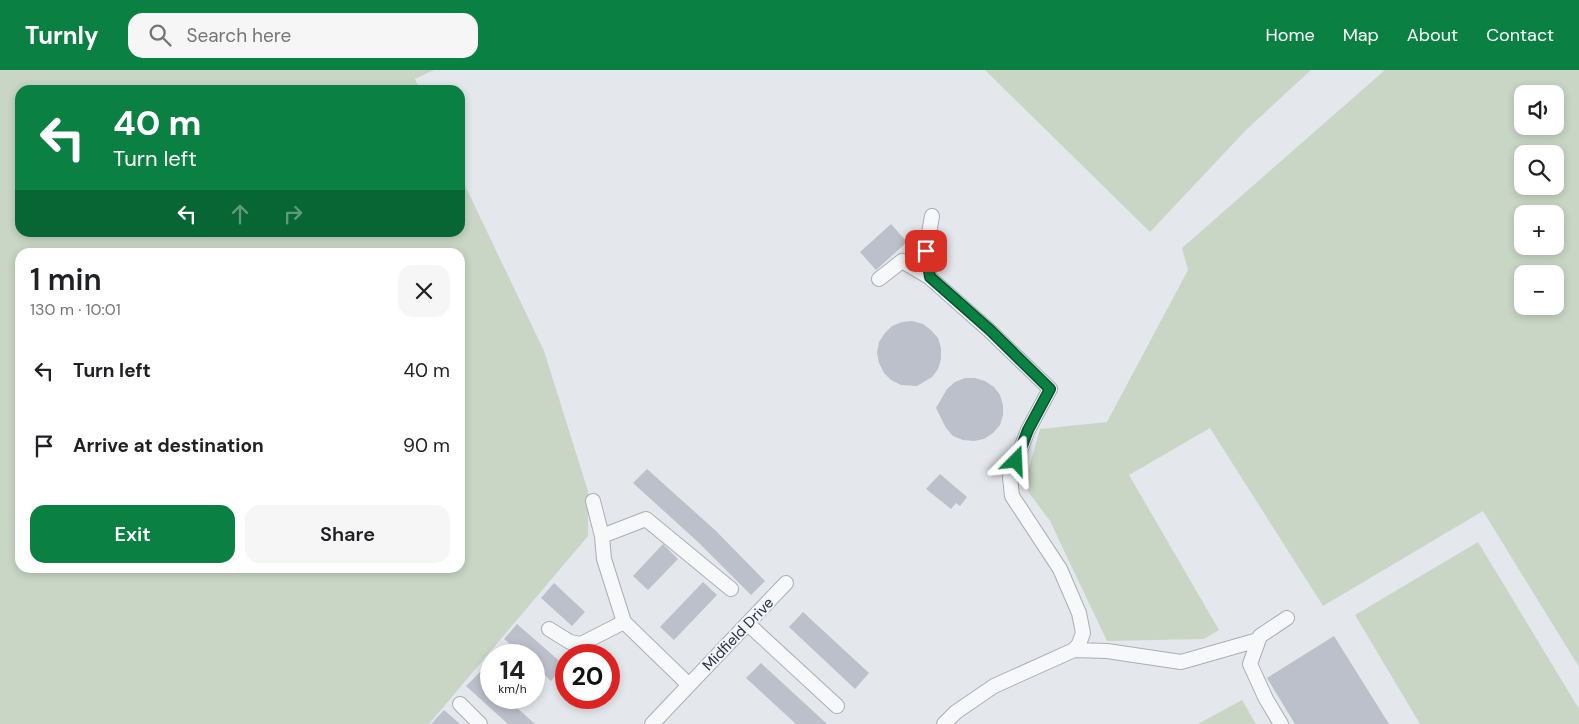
<!DOCTYPE html>
<meta charset="utf-8">
<style>
:root{--surface:#fff;--page:#f6f6f6;--text:#202124;--muted:#757577;--accent:#0b8043}
body{margin:0;font-family:"DM Sans",sans-serif;background:var(--page);color:var(--text);height:100vh;display:flex;flex-direction:column;font-size:19px;white-space:nowrap}
*{box-sizing:border-box;margin:0}
p{font-size:16px;color:var(--muted)}
.icon{flex:none;width:28px;height:28px;fill:none;stroke:currentColor;stroke-width:2;stroke-linecap:round;stroke-linejoin:round}
.map{position:relative;flex:1;overflow:hidden}
.sheet{position:absolute;left:15px;top:178px;width:450px;height:325px;display:flex;flex-direction:column;background:var(--surface);border-radius:15px;box-shadow:0 2px 8px #0003}
.sheet>*{flex:none}
.top-card{position:absolute;left:15px;top:15px;width:450px;height:152px;border-radius:15px;box-shadow:0 2px 8px #0003;background:#0b8043;color:#fff;overflow:hidden}
.controls{position:absolute;left:1514px;top:15px;display:grid;gap:10px}
.controls a{display:grid;place-items:center;width:50px;height:50px;border-radius:10px;background:var(--surface);box-shadow:0 2px 8px #0003;font-size:25px}
.speed{position:absolute;left:480px;top:574px;display:flex;gap:10px;font-size:25px;font-weight:700;text-align:center}
.speed>*{display:grid;place-content:center;width:65px;height:65px;border-radius:50%;background:var(--surface);box-shadow:0 2px 8px #0003;line-height:1}
.speed small{font-size:12px;font-weight:400}
.speed .limit{border:8px solid #d22;background:#fff;color:#111}
.pin{position:absolute;display:grid;place-items:center;width:42px;height:42px;color:#fff;margin:-21px;border-radius:10px;box-shadow:0 2px 8px #0006}
.me{position:absolute;width:55px;margin:-28px;rotate:21deg;stroke-linejoin:round;filter:drop-shadow(0 0 4px #0008)}
.turn{display:flex;align-items:center;gap:18px;height:105px;padding:0 15px;font-size:22px}
.turn .icon{width:65px;height:65px;stroke-width:2.5}
.turn b{display:block;font-size:35px;line-height:42px}
.lanes{display:flex;align-items:center;height:48px;padding:0 15px;background:#0003;justify-content:center;gap:25px;direction:ltr}
.lanes .off{opacity:.35}
.round{display:grid;place-items:center;flex:none;width:52px;height:52px;border-radius:15px;background:var(--page)}
.overview{display:flex;align-items:center;justify-content:space-between;height:85px;padding:0 15px}
h1{font-size:30px;font-weight:600;line-height:38px}
.primary-button{display:flex;gap:10px;margin-top:auto;padding:10px 15px}
.primary-button a{flex:1;height:58px;border-radius:15px;background:var(--accent);color:#fff;font-size:20px;font-weight:600;line-height:58px;text-align:center}
.primary-button a+a{background:var(--page);color:var(--text)}
ul{padding:0;list-style:none}
li{display:flex;align-items:center;gap:15px;height:75px;padding:0 15px}
li div{flex:1}
li b{display:block;font-size:19px}
li em{font-style:normal}
header{display:flex;align-items:center;gap:30px;box-sizing:border-box;height:70px;padding:0 25px;background:var(--accent);color:#fff}
header strong{font-size:24px}
nav{display:flex;gap:28px;margin-inline-start:auto;font-size:18px}
.search{width:350px;height:45px;background:var(--page);display:flex;align-items:center;gap:12px;box-sizing:border-box;padding:0 18px;border-radius:15px;color:var(--muted);font-size:19px}
.map>svg:first-child{display:block}
</style>
<header>
<strong>Turnly</strong>
<div class="search"><svg class="icon" aria-label="search" viewBox="0 0 24 24"><circle cx="10" cy="10" r="6"/><path d="M15 15l6 6"/></svg>Search here</div>
<nav><a>Home</a><a>Map</a><a>About</a><a>Contact</a></nav>
</header>
<div class="map">
<svg width="1579" height="654" viewBox="0 0 1579 654">
<rect width="100%" height="100%" fill="#e4e7ec"/>
<!-- green -->
<path fill="#c9d6c5" fill-rule="evenodd" d="M0 0H434L415 9 420 20H20V162H460V105L544 281 588 421V466L429 654H0ZM20 182H460V498H20Z
M985 0H1311L1246 60 1150 162Z
M1385 0H1579V597L1483 441 1323 536 1210 358 1129 405 1219 560 1204 569 1107 571 1050 451 1024 416 1040 359 1107 352 1188 200 1182 178ZM1522 24H1555V56H1522ZM1522 84H1555V116H1522ZM1522 144H1555V176H1522ZM1522 204H1555V236H1522Z
M1478 472 1579 639V654H1420L1355 545Z
M1242 630 1256 654H1198Z"/>
<!-- building -->
<path fill="#bbc0ca" d="M891 154 907 172 876 200 860 182Z
M912 251 923 254 931 260 938 268 941 278V289L938 299 932 307 917 316 901 315 891 310 884 303 879 293 877 283 879 272 885 263 892 256 902 252Z
M965 308H975L985 311 994 317 1000 325 1003 335V345L1000 355 993 363 984 369 974 371 963 370 953 366 946 358 936 338 947 319 955 312Z
M647 399 715 460 765 511 751 525 698 472 633 413Z
M940 404 967 427 960 436 956 433 951 439 926 419Z
M663 474 678 489 648 520 633 506Z
M703 512 717 525 674 570 660 557Z
M554 513 585 542 572 556 541 528Z
M803 542 869 603 855 619 789 557Z
M517 554 564 595 551 611 534 595V585H522L504 569Z
M1334 566 1389 654H1295L1267 608Z
M761 593 827 654H796L746 608Z
M480 602 491 612V628H506L535 654H508L466 616Z
M444 640 460 654H431Z"/>
<g fill="none" stroke-linecap="round" stroke-linejoin="round">
<defs>
<path id="minor" d="M929 207 926 181 932 146
M879 209 902 191 929 207 990 261 1050 319 1028 360 1010 407 1012 426 1060 499 1079 543 1083 563 1079 574 1074 580 994 616 956 642 944 654
M593 431 602 466 604 489 624 552 689 615
M602 466 646 449 731 519
M748 554 837 636
M549 559 570 572 581 574 624 552
M1074 580 1107 581 1181 592 1258 570
M460 634 480 654
M652 654 786 513
M1281 654 1266 629 1250 594 1260 566 1287 548"/>
</defs>
<!-- minor casing -->
<use href="#minor" stroke="#a9aeb7" stroke-width="16"/>
<!-- minor -->
<use href="#minor" stroke="#f7f8fa" stroke-width="14"/>
</g>
<g fill="none" stroke-linecap="round" stroke-linejoin="round">
<defs>
<path id="route" d="M926 181 930 207 990 260 1050 319 1028 360 1016 391"/>
</defs>
<!-- route casing -->
<use href="#route" stroke="#07532c" stroke-width="12"/>
<!-- route -->
<use href="#route" stroke="#0b8043" stroke-width="9"/>
</g>
<g text-anchor="middle" stroke-width="4" stroke-linejoin="round" paint-order="stroke">
<!-- street labels -->
<g font-size="15" fill="#2b3445" stroke="#f4f6f9">
<text transform="translate(738 564) rotate(-46)" y="5">Midfield Drive</text>
</g>
</g>
</svg>
<div class="controls">
<a><svg class="icon" aria-label="sound" viewBox="0 0 24 24"><path d="M4 9h4l5-4v14l-5-4H4zM17 9q2 3 0 6"/></svg></a>
<a><svg class="icon" aria-label="search" viewBox="0 0 24 24"><circle cx="10" cy="10" r="6"/><path d="M15 15l6 6"/></svg></a>
<a>+</a>
<a>−</a>
</div>
<div class="speed"><div>14<small>km/h</small></div><div class="limit">20</div></div>
<div class="pin" style="left:926px;top:181px;background:#d93025"><svg class="icon" aria-label="arrive" viewBox="0 0 24 24"><path d="M6 21V4h12l-3 4 3 4H6"/></svg></div>
<svg class="me" style="left:1016px;top:391px" viewBox="-20 -20 40 40"><path d="M0-17L14 15 0 8-14 15z" fill="#0b8043" stroke="#fff" stroke-width="4"/></svg>
<div class="top-card">
<div class="turn"><svg class="icon" aria-label="left" viewBox="0 0 24 24"><path d="M17 20v-9H6M10 6l-5 5 5 5"/></svg><div><b>40 m</b>Turn left</div></div>
<div class="lanes"><svg class="icon" aria-label="left" viewBox="0 0 24 24"><path d="M17 20v-9H6M10 6l-5 5 5 5"/></svg><svg class="icon off" aria-label="ahead" viewBox="0 0 24 24"><path d="M12 20V5M6 11l6-6 6 6"/></svg><svg class="icon off" aria-label="right" viewBox="0 0 24 24"><path d="M7 20v-9h11M14 6l5 5-5 5"/></svg></div>
</div>
<section class="sheet">
<div class="overview"><div><h1>1 min</h1><p>130 m · 10:01</p></div><a class="round"><svg class="icon" aria-label="close" viewBox="0 0 24 24"><path d="M6 6l12 12M18 6L6 18"/></svg></a></div>
<ul>
<li><svg class="icon" aria-label="left" viewBox="0 0 24 24"><path d="M17 20v-9H6M10 6l-5 5 5 5"/></svg><div><b>Turn left</b></div><em>40 m</em></li>
<li><svg class="icon" aria-label="arrive" viewBox="0 0 24 24"><path d="M6 21V4h12l-3 4 3 4H6"/></svg><div><b>Arrive at destination</b></div><em>90 m</em></li>
</ul>
<div class="primary-button"><a>Exit</a><a>Share</a></div>
</section>
</div>
